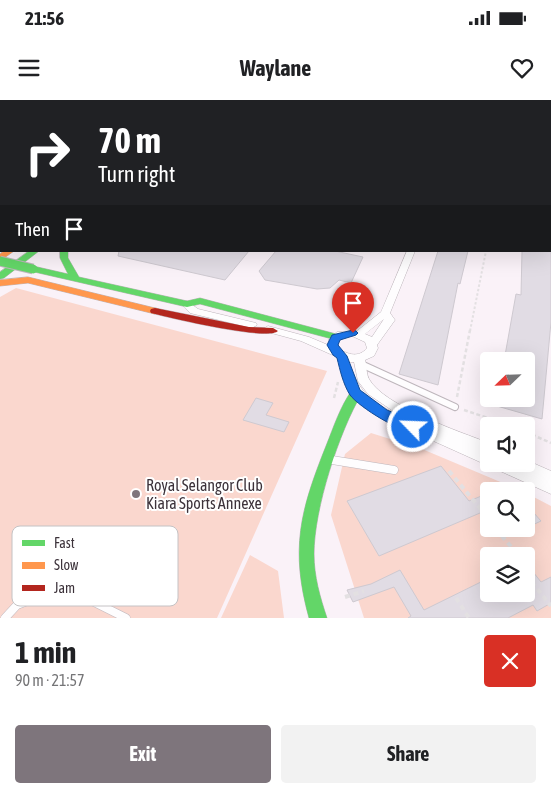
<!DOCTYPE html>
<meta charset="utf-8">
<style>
:root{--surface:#fff;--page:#f2f2f2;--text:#202124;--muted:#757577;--accent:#7e757c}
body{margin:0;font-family:"Asap Condensed",sans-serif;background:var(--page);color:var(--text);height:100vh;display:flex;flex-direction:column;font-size:19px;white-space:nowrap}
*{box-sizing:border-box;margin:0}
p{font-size:16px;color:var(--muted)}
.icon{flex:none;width:28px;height:28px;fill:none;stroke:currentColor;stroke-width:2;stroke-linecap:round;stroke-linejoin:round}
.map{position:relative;height:518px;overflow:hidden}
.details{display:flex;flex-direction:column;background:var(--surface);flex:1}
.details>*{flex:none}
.banner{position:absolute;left:0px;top:0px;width:551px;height:152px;box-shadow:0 5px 20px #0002;background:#202124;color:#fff;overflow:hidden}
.needle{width:32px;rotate:247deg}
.fabs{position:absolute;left:480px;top:252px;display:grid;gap:10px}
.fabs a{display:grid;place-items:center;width:55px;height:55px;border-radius:5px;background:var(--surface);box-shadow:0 5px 20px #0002;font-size:25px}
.pin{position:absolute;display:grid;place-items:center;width:42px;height:42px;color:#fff;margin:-51px -21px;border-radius:50% 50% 50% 0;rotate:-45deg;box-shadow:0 0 5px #0007}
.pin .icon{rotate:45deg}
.me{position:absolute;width:55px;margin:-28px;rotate:294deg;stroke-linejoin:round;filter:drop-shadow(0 0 4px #0008)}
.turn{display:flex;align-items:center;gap:18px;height:105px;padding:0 15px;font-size:22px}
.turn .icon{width:65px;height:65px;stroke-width:2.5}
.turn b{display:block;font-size:35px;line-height:42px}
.then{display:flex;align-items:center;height:48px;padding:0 15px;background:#0003;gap:10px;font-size:19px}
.round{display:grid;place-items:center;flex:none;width:52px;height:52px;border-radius:5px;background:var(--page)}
.summary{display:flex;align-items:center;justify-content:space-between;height:85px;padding:0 15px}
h1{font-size:30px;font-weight:700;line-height:38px}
.primary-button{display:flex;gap:10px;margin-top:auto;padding:10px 15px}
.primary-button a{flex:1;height:58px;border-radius:5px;background:var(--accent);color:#fff;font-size:20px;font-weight:700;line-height:58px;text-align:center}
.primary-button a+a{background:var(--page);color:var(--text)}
.status{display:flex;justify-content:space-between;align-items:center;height:35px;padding:0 25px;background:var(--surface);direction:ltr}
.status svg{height:14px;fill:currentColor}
header{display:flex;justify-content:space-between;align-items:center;height:65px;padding:0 15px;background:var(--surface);font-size:22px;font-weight:700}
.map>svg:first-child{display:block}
</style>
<div class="status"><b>21:56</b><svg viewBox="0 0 49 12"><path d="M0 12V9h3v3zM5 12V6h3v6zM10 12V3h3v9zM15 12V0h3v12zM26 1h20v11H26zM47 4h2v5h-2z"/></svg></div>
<header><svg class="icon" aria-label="menu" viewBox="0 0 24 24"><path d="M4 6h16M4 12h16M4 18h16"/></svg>Waylane<svg class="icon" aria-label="heart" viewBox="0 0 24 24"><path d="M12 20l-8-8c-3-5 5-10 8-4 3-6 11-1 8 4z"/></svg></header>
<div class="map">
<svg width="551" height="518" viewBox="0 0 551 518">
<rect width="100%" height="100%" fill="#faf2f8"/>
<!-- built -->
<path fill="#fbe9f6" d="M0 0H203L1 1 0 106Z"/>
<!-- green -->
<path fill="#fad7ce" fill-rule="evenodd" d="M16 188 327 271 217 518H0V197Z
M371 333 422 349 522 391H489V429H526V393L551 406V518H364L331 415 345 354ZM489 456H526V494H489Z
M250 455 278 471 284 518H221Z"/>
<!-- building -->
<path fill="#e1dce4" stroke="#cec9d0" d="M119 151H249L225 180 118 156Z
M276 151H335L363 157 351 183 339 180 330 188 317 189 265 180 259 171Z
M438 151H468L460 184 458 183 438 285 399 274Z
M522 151H551V222L542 319 483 302V299H526V261H504L516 194 521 195Z
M256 298 273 303 266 315 289 322 284 332 243 320Z
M441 366 469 401 489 393V423L480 413 379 456 347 401Z
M526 404 541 421 526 428Z
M526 463 541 482 551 477V503L537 511 533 505 508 518H408L411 516 394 487 353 502 347 490 371 484 400 470 424 510 489 478V494H526Z"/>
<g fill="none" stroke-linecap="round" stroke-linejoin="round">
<defs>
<path id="lane-far2" d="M446 0 448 1
M477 0 479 1
M299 1 305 0"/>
<path id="lane-far1" d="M361 264 455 307"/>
<path id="lane" d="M332 360 394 370
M5 518 17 505 64 487 126 518"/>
<path id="street" d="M460 0H466V1H461Z
M407 151H415L390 213 395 220 377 245 378 248 374 256 365 260C367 266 366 274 369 279 384 306 460 332 489 343V354L485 353 489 355V364H510L515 366 514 364H526V360L551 371V394L378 316C353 298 346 287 337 257L301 241 264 231 263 229 268 226 309 237 328 245 329 239 337 232 357 231 381 212ZM384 219 372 237 365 234ZM352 236 365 242 367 248C359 258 348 255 338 248V242L344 237ZM349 262H354L358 281 368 294 399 315C370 302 359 292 349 262Z
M187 201 198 209 256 223 257 225 252 228 190 213 182 204Z"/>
<path id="fast" d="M29 151H39L4 178 0 179V172Z
M60 151H68V158L79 177 187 201 200 198 340 235 341 237 336 240 200 204 187 207 30 171 28 169 33 166 68 174 60 158Z
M356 289 360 290 362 293C339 332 314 409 314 454 314 476 320 497 327 518H309C290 449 300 411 326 346 334 326 340 307 352 290Z"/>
<path id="slow" d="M0 109H1V113H0Z
M4 151H14L0 161V154Z
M28 177 159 209 160 211 155 214 28 183 0 186V180Z"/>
<path id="jam" d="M155 208 249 227 273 228 278 231C268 241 170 218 151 213L150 211 151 209Z"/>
</defs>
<!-- lane-far2 casing -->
<use href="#lane-far2" stroke="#beb6bc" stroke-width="3"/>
<!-- lane-far1 casing -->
<use href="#lane-far1" stroke="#beb6bc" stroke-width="8"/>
<!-- lane casing -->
<use href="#lane" stroke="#beb6bc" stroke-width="9"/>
<!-- street casing -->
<use href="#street" stroke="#beb6bc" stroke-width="1"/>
<!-- fast casing -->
<use href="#fast" stroke="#beb6bc" stroke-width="1"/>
<!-- slow casing -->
<use href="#slow" stroke="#beb6bc" stroke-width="1"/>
<!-- jam casing -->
<use href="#jam" stroke="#beb6bc" stroke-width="1"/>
<!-- path-far2 -->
<path stroke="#e3e0e2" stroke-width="2" stroke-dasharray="2.5 2" stroke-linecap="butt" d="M470 231 486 151"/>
<!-- path-far1 -->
<path stroke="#e3e0e2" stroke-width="2.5" stroke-dasharray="4 2.5" stroke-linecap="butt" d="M457 297 470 230
M334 298 338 282
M464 310 512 326
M526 332 551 343"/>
<!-- path -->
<path stroke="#e3e0e2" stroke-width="4" stroke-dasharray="5 4" stroke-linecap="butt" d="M449 371 489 419
M496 429 519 456
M526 475 551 506
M345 497 364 491
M456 498 469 518"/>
<!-- lane-far2 -->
<use href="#lane-far2" stroke="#fefdfe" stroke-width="2.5"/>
<!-- lane-far1 -->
<use href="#lane-far1" stroke="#fefdfe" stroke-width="6"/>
<!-- lane -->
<use href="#lane" stroke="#fefdfe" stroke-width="8"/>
<!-- street -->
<use href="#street" fill="#fefdfe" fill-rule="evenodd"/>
<!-- fast -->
<use href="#fast" fill="#63d668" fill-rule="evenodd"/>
<!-- slow -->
<use href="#slow" fill="#ff974d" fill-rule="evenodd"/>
<!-- jam -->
<use href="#jam" fill="#b3261e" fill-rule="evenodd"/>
<defs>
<path id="fast-bridge" d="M0 161 33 169"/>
</defs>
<!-- fast-bridge casing -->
<use href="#fast-bridge" stroke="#beb6bc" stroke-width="11" stroke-linecap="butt"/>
<!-- fast-bridge -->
<use href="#fast-bridge" stroke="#63d668" stroke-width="9"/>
</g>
<!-- route -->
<path fill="#1a73e8" stroke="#114b97" d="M353 230 356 231 358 233 356 235 340 240 338 245 347 256 360 290 387 310 417 323 419 327 417 331C403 335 359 307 350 295 343 284 340 270 337 258L333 255 327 245 332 235Z"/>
<!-- markers -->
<circle fill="#7e757c" stroke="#fff" stroke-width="2" cx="136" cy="394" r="5"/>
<g text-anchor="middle" stroke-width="4" stroke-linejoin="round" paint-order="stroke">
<!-- near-poi labels -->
<g font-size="16" fill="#3c323a" stroke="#fff" text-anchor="start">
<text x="146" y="391">Royal Selangor Club<tspan x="146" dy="18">Kiara Sports Annexe</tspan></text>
</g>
</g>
<!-- legend -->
<rect x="12" y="426" width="166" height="80" rx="8" fill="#fff" stroke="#c4c2c4" stroke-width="1"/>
<rect x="22" y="440" width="23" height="6" fill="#63d668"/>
<rect x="22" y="462" width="23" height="7" fill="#ff974d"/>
<rect x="22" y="485" width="23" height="6" fill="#b3261e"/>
<g font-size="14" fill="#3c323a">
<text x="54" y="448">Fast</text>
<text x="54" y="470">Slow</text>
<text x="54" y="493">Jam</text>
</g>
</svg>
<div class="fabs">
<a><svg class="needle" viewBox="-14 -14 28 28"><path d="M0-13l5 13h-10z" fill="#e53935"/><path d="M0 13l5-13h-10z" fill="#757577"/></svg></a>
<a><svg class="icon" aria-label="sound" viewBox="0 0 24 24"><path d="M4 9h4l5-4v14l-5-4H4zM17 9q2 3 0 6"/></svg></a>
<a><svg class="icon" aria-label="search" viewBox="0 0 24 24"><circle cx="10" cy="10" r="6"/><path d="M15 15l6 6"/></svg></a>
<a><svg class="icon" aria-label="layers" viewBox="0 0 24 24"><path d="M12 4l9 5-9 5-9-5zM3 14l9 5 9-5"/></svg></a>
</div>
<div class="pin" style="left:353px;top:233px;background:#d93025"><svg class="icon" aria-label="arrive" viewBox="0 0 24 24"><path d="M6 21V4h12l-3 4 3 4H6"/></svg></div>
<svg class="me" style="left:413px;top:327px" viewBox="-20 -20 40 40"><circle r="17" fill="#1a73e8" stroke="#fff" stroke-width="3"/><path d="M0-11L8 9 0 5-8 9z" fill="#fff"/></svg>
<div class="banner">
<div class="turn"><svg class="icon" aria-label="right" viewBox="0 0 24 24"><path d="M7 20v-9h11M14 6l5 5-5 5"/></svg><div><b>70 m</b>Turn right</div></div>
<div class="then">Then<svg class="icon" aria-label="arrive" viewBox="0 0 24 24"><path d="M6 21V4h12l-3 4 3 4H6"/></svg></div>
</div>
</div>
<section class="details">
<div class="summary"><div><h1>1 min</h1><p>90 m · 21:57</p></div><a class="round" style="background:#d93025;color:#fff"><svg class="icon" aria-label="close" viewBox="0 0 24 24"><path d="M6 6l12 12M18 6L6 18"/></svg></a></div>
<div class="primary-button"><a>Exit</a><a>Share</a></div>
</section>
